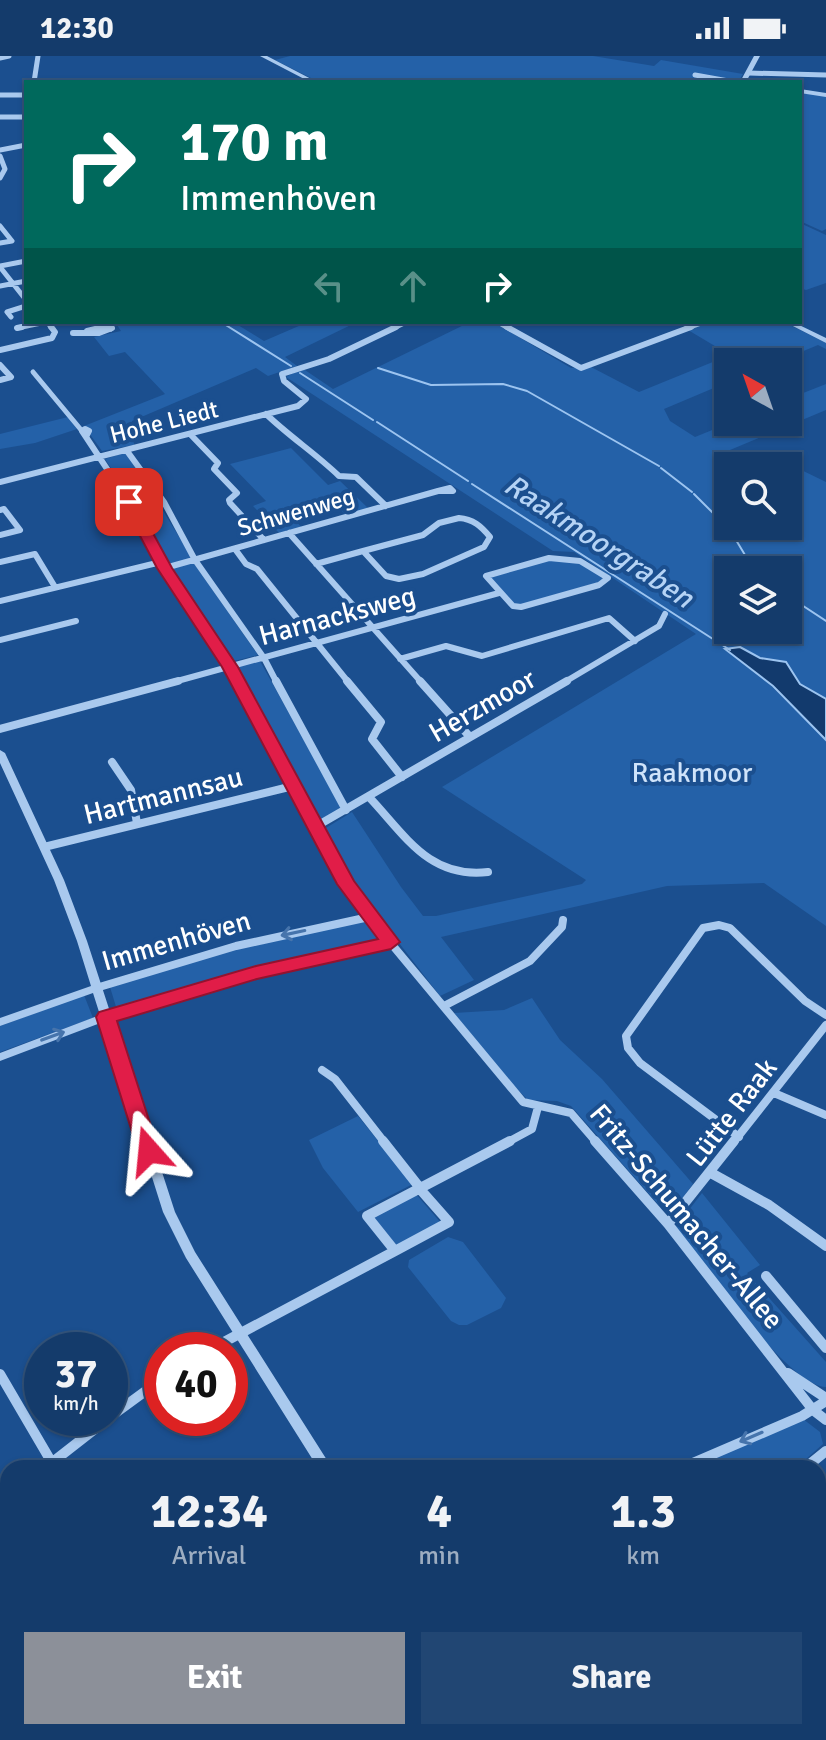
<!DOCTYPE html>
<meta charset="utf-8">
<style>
:root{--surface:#143b6b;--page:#214673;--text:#f1f3f6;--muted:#9dadc1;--line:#33557e;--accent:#8c9099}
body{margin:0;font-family:Signika,sans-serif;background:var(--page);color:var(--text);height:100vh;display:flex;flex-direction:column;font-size:30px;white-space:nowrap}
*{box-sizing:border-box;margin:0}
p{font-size:26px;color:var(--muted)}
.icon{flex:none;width:44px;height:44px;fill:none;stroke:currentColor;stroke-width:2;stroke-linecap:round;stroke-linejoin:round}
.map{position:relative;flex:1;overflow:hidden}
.panel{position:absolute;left:0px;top:1404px;width:826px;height:280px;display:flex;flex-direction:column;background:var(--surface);border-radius:24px 24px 0 0;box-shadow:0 2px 6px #0004,0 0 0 2px var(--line)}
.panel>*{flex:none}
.guide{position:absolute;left:24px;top:24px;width:778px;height:244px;border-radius:0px;box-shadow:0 2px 6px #0004,0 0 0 2px var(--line);background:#00695c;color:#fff;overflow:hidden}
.needle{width:52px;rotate:320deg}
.buttons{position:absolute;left:714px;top:292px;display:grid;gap:16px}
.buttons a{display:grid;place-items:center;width:88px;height:88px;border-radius:0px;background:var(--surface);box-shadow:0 2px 6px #0004,0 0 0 2px var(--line);font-size:40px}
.speed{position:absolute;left:24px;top:1276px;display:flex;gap:16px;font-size:40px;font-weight:700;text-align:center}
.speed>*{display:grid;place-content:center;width:104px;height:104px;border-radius:50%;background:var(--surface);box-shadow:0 2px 6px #0004,0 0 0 2px var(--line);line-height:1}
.speed small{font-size:20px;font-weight:400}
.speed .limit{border:12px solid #d22;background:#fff;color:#111}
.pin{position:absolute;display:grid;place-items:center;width:68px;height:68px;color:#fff;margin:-34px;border-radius:16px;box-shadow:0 4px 12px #0006}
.me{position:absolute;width:88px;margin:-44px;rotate:342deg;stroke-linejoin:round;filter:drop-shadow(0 0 6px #0008)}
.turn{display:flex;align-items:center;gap:28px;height:168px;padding:0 24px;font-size:36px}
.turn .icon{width:104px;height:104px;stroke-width:2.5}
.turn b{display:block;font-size:56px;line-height:68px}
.lanes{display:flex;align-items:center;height:76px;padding:0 24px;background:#0003;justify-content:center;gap:40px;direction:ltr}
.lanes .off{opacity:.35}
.eta{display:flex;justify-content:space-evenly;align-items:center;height:136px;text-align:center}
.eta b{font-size:48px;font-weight:700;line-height:56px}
.primary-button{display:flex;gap:16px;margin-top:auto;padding:16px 24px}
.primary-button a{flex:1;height:92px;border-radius:0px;background:var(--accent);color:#fff;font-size:32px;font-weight:700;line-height:92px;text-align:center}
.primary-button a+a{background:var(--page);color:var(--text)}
.status{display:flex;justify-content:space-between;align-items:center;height:56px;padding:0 40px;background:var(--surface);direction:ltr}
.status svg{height:22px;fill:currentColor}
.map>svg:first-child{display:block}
</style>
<div class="status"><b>12:30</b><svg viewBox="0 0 49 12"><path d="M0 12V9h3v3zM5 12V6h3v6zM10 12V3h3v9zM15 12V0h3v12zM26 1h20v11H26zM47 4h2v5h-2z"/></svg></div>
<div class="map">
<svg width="826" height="1684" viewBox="0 0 826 1684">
<rect width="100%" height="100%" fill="#1b4f8f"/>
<!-- green -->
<path fill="#2461a8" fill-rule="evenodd" d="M290 0H593L654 10 661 4 743 18 740 23 701 21 696 26H319L275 4Z
M800 36 826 40V173L822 175 800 165Z
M800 167 826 179V227L806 234 800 232Z
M115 266H233L264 285 308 266H357L285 301 297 310 268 320 256 312 132 365 134 389 102 395 84 370 165 338 125 296 109 300 94 281 121 275Z
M470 266H493L571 312 591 311 639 336 730 299 688 274 710 266H784L826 287V293L818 289 777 306H728V326L664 353 670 365 695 381 732 366H788V343L826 328V354L730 394 791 409 826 426V643L800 628 786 606 771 605 757 616 826 684V870L764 827 667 830 441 881 474 924 440 940 352 826 321 775 352 756 401 831 423 860H436L582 828 586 824 442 731 696 578 574 496 553 495 286 321 302 312 333 333ZM728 410H788V470H728ZM728 514H788V574H728Z
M68 361 77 373 35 387 0 393V378Z
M291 392 328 429 340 425 369 453 346 459 331 444 288 456 302 472 280 478 253 450 266 445 230 408Z
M127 396 192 502 167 509 137 452 105 403Z
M553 502 577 503 602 519 603 525 516 550 489 523 494 519Z
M193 506 258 599 230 606 169 513Z
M260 605 342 753 317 765 232 612Z
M366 864 379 885 254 913 117 954 110 931 268 884Z
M84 939 93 962 0 996V970Z
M532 942 560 984 602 1023 693 1128 677 1149H659L571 1050 557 1045 528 1044 504 1020 454 957 504 954Z
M358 1060 413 1128 358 1156 323 1112 309 1084Z
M415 1137 441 1167 396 1191 371 1159Z
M702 1137 760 1209 747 1217 826 1306V1331C788 1331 701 1204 675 1172Z
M448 1181 463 1186 506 1242 501 1252 467 1269H459L451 1265 408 1211 409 1204Z
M803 1363 820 1376 823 1388 796 1412H690Z
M826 1476V1638H818V1479Z"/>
<!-- water -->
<path fill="#123a6d" stroke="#9cc4f0" stroke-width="2" d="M740 591 760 602 786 606 800 628 826 643V684L773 630 725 593Z"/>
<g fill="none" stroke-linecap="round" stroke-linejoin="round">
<!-- stream-far1 -->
<path stroke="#9cc4f0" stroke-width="2" d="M221 266 291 310
M378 312 431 329 503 328 527 335 659 410
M300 317 373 364
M377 366 468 425
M661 412 692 436
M472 428 730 594
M694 438 730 474 754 514
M788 540 826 565"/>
<!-- stream -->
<path stroke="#9cc4f0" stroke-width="3" d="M0 1478 8 1491
M818 1547 826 1540
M169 1676 176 1684"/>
<!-- pedestrian -->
<path stroke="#a9c9ee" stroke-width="5" d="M33 316 82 375"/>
<!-- minor-far3 -->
<path stroke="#a9c9ee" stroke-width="5" d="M0 2 9 0
M749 17 826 19
M695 19 734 26
M34 26 38 0
M0 39H26
M0 61H26
M0 94 26 89
M0 100 5 113 0 122
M0 170 12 185 0 187
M0 210 26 205
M0 211 26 244
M0 230 26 225
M11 261 7 256 26 250
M47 266 53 273
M498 266 510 273
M17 272 46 266
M96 273 108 270 111 273
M392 273 406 266
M685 273 704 266"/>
<!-- minor-far2 -->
<path stroke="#a9c9ee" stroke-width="6" d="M507 271 581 312 691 271
M17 272 22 271
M87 275 104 271
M73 277H99L112 272 110 271
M0 294 52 282 55 276 51 271
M0 309 11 321 0 324
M266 358C290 381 315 397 339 420L356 421 386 450
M85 373 89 375 86 381 82 375Z
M190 378 218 407 214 413 237 437 229 444 230 447 264 484
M86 381 136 457 165 512 238 627
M127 395 164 446 195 504 264 602 277 627
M0 426 298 350 306 343 284 325 282 318 329 303 396 271
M450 432 453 435H438Z
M0 454 4 453 20 474 0 479
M459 462C473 463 481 470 490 481L484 491 423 518 399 523 386 520 363 495 423 479 439 467Z
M289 477 422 627
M235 493 246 508 257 513 349 627
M549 502 580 505 608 522 599 529 521 551 513 550 486 520Z
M0 506 35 498 55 531
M316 508 363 495
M165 512 438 435
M0 545 161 506
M0 584 76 565
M400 603 446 590 482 600 609 562 635 585
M170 627 499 537
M563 627 659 570 665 558"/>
<!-- minor-far1 -->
<path stroke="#a9c9ee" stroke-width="8" d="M237 625 346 828 369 861 523 1046 571 1057 597 1087
M276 625 346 754
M347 625 381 666 372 683 402 721
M420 625 470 681
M0 673 178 625
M112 706 131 734 137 767
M369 741C405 779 429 823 488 816
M315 771 567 625
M44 791 293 730
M96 932 236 890 369 861
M444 950 530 905 562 871 563 864
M106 961 256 916 391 886
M322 1014 335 1023 385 1087
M774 1037 826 1059
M739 1081 640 1007 628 992 626 980 703 872 719 869 730 872 805 945 826 959
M506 1087 532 1073 538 1051
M733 1087 826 969"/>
<!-- minor -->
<path stroke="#a9c9ee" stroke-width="10" d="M383 1085 420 1132
M595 1085 668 1168 813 1354 826 1364
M711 1117 769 1149 826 1190
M668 1168 734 1085
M395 1195 449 1166 419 1132
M766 1220 826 1292
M209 1294 395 1195 367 1160 510 1085
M788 1317 826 1342
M0 1318 55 1412
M110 1361 162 1323
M45 1412 109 1362
M681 1412 802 1360 826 1345
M805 1412 826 1395
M0 1449 8 1442
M0 1647 8 1657
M20 1676 27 1684
M292 1676 300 1684
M341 1684 346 1676
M415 1684 423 1676"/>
<!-- tertiary -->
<path fill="#a9c9ee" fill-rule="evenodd" d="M260 0H267L317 26H310Z
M754 0H760L746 26H740Z
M800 33 826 37V41L800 37Z
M785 266H793L826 282V287Z
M0 694 5 697 64 824 87 885 175 1156 195 1196 332 1412H318L186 1202 163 1156 103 966 0 1005V997L100 959 93 937 0 970V962L91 930 77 885 54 824 0 707Z
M533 1676H552L557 1684H538Z"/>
<!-- rail -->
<path stroke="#fff" stroke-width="3" stroke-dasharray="18 8" stroke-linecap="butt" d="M0 1530 8 1542
M125 1676 132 1684"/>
</g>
<!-- one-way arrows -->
<defs><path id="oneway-shaft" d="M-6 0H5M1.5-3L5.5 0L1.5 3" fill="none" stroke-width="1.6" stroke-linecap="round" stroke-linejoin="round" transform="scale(2)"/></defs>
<g stroke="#4674ac">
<use href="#oneway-shaft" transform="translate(293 877) rotate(168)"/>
<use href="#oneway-shaft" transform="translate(53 980) rotate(-20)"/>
<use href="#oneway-shaft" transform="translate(751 1381) rotate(157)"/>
</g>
<!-- route -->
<path fill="#e11d48" stroke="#92132f" stroke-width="2" d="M129 442 136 446 172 512 238 611 354 825 400 886 391 893 257 923 117 965 159 1095 156 1101H141L138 1095 96 961 99 956 256 910 378 883 337 828 222 611 157 512 122 446Z"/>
<g text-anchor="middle" stroke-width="8" stroke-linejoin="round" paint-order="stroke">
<!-- far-street labels -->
<g font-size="24" fill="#fff" stroke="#1b4f8f">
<text transform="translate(164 366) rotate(-14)" y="8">Hohe Liedt</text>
<text transform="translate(296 456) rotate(-16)" y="8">Schwenweg</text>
</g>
<!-- street labels -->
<g font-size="28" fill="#fff" stroke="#1b4f8f">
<text transform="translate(337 559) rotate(-15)" y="10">Harnacksweg</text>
<text transform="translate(482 649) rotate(-30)" y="10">Herzmoor</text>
<text transform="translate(163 739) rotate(-14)" y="10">Hartmannsau</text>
<text transform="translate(176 884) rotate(-16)" y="10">Immenhöven</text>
<text transform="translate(731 1056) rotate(-52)" y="10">Lütte Raak</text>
<text transform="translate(687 1160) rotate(50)" y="10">Fritz-Schumacher-Allee</text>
</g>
<!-- park labels -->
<g font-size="28" fill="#cfe3fa" stroke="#1b4f8f">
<text x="692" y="726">Raakmoor</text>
</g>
<!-- water labels -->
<g font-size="30" font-style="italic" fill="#b5d3f5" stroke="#1b4f8f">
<text transform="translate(599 485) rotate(33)" y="10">Raakmoorgraben</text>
</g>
</g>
</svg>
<div class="buttons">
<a><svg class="needle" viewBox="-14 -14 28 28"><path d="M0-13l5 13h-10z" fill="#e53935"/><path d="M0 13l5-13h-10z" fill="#9dadc1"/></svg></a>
<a><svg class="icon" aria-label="search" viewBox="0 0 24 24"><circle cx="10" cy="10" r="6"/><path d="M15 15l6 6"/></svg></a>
<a><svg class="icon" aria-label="layers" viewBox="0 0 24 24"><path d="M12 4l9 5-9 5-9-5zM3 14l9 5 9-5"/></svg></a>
</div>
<div class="speed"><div>37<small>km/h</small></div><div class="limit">40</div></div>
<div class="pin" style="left:129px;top:446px;background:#d93025"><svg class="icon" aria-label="arrive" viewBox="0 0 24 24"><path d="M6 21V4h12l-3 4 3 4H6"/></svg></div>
<svg class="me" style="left:149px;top:1095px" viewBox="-20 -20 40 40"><path d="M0-17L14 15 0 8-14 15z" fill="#e11d48" stroke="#fff" stroke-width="4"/></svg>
<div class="guide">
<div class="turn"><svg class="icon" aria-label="right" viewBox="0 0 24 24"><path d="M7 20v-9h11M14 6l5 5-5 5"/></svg><div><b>170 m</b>Immenhöven</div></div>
<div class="lanes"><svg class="icon off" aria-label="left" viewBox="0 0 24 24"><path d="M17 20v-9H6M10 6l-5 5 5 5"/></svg><svg class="icon off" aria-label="ahead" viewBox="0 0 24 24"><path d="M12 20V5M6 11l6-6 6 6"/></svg><svg class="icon" aria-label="right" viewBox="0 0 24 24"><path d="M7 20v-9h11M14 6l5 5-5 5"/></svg></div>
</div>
<section class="panel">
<div class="eta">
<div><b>12:34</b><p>Arrival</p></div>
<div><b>4</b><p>min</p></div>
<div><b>1.3</b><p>km</p></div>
</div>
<div class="primary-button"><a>Exit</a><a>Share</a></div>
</section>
</div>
